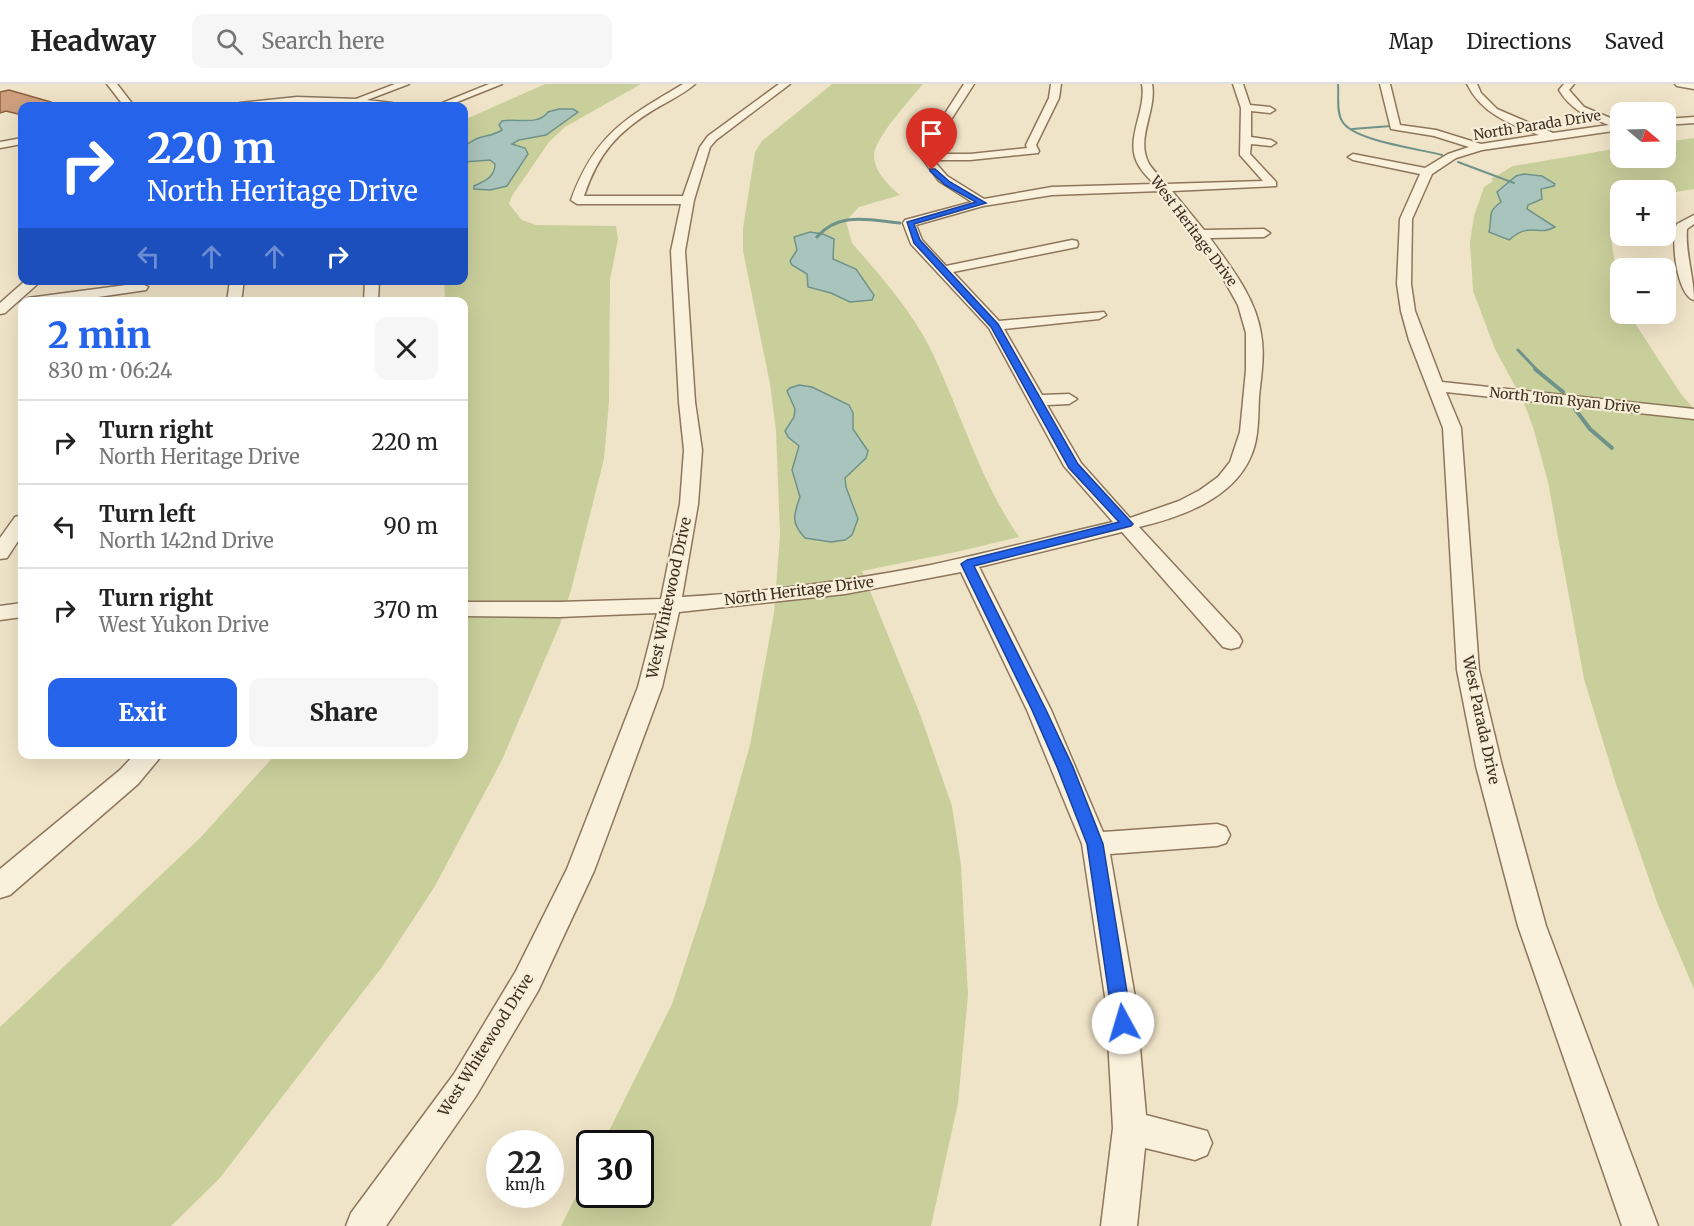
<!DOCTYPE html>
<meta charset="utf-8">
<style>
:root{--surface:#fff;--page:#f6f6f6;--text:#222;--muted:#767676;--line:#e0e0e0;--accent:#2563eb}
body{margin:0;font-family:Merriweather,serif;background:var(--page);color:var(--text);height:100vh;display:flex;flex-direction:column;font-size:22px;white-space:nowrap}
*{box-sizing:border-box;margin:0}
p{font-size:20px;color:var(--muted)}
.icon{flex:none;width:33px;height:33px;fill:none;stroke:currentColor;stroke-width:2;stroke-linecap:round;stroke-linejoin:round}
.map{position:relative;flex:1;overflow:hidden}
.sheet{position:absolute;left:18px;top:213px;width:450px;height:462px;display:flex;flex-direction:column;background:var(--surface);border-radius:12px;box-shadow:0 6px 24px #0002}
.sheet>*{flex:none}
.guide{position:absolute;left:18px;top:18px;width:450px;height:183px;border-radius:12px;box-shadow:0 6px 24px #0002;background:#2563eb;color:#fff;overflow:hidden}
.needle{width:39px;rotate:109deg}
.tools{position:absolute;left:1610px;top:18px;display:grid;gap:12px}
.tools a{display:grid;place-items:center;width:66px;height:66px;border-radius:12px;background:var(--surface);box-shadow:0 6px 24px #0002;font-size:30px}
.speed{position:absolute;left:486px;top:1046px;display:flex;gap:12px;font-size:30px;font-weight:700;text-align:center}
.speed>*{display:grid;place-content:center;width:78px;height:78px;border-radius:50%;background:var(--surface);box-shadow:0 6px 24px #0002;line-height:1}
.speed small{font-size:15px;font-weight:400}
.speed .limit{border:3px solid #111;border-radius:9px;background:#fff;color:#111}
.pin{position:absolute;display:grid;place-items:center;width:51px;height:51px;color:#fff;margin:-62px -26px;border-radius:50% 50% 50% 0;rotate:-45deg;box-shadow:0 0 6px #0007}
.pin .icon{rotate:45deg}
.me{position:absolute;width:66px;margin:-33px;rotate:354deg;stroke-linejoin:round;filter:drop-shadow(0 0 4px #0008)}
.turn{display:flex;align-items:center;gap:21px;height:126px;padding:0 30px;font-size:27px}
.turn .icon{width:78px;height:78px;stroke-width:2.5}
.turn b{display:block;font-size:42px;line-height:51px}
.lanes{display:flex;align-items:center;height:57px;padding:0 30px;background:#0003;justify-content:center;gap:30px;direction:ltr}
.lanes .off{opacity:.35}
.round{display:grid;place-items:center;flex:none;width:63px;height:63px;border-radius:12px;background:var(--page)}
.summary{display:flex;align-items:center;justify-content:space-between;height:102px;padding:0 30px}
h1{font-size:36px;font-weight:800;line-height:45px;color:var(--accent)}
.action{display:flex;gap:12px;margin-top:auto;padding:12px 30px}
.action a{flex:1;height:69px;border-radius:12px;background:var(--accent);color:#fff;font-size:24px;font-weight:800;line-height:69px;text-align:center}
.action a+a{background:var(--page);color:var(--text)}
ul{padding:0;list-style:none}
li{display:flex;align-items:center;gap:18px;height:84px;padding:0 30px;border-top:2px solid var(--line)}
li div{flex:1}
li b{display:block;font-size:22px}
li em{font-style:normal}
header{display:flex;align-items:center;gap:36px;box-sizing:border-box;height:84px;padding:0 30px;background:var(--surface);border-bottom:2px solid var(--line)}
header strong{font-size:28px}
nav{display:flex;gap:33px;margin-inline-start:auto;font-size:21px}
.search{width:420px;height:54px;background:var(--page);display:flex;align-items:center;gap:15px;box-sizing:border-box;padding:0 21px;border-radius:12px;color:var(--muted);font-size:22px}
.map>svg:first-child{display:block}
</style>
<header>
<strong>Headway</strong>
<div class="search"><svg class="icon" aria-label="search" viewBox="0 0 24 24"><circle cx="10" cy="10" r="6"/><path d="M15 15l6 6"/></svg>Search here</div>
<nav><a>Map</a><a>Directions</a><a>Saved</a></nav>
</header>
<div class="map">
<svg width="1694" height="1142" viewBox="0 0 1694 1142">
<rect width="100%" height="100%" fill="#f0e4c8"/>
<!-- green -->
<path fill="#c9cf9b" d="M545 0H641L565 43 549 58 512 112 509 120 522 136 536 141 616 142 618 155 610 196 609 317 604 375 571 506 560 540 502 676 435 802 382 883 219 1095 171 1142H0V943L201 753 275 671 464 670V218L445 217 444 197 464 196V36Z
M832 0H923C911 15 873 55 874 73 875 88 889 102 900 111L859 123 846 137 852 159C879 190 910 225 929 262 960 325 979 395 1019 453L956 468 862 487 920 630 952 722 961 781 968 911 958 1019 931 1142H561L589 1086 590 1110H640V1059H603L672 920 706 817 750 661 774 529 780 451 776 347 770 300 743 167V144L755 68 762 57Z
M1694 54V105L1665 110V106H1620C1620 123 1613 130 1612 146 1610 163 1616 180 1619 197 1621 207 1620 219 1620 230H1629L1681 310 1694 325V905L1658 821 1616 700 1584 595 1548 398 1533 343 1523 317 1495 265 1473 207 1470 158 1474 132 1484 103 1493 97 1491 95 1513 82 1620 64V74H1665V58Z"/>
<!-- water -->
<path fill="#a9c4bc" stroke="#6f938a" stroke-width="1.5" d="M559 25H573L578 28 546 51 519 56 512 60 525 64 528 70 507 102 490 106 474 105V102C485 97 495 93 495 80L490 76 464 78V63C479 49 488 55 502 46L499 41 502 37C518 34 538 42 548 28Z
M1524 90 1542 92 1555 100 1554 102 1541 105 1542 115 1528 121 1527 125 1555 143C1537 153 1530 137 1509 156L1489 148C1493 131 1486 129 1501 118L1497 108 1516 92Z
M810 148 823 150 834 155 833 175 856 185 874 211 872 216 850 218 831 209 808 203 807 190 792 181 790 177 797 166 794 153Z
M799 301 812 303 849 321 853 329V345L868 367 866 374 845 394 846 403 858 435 852 451 845 456 831 458 805 454C790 438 794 430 800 413L792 386 799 362 788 353 785 347 794 333 795 325 787 307 790 304Z"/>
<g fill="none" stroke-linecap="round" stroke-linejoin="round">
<!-- stream-far2 -->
<path stroke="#6f938a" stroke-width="2" d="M1338 0C1339 11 1336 27 1342 37 1353 57 1420 65 1442 71
M1352 45 1391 42
M1458 78 1514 99"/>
<!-- stream-far1 -->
<path stroke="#6f938a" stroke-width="3" d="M817 153C839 127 870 136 900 139
M1518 266 1537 286"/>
<!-- stream -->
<path stroke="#6f938a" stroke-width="4" d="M1535 285 1563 308
M1575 325 1590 345 1612 364"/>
</g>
<!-- building -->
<path fill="#cf9f7d" stroke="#8d5f41" stroke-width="1.5" d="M9 6 51 18 50 22H22V31L6 27 0 29V8Z"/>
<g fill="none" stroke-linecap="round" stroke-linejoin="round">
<defs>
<path id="minor" d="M107 0H117L134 22H124Z
M395 0H409L367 16 392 19 397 22 316 19 235 22 240 19 297 13 356 15Z
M489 0H502L447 22H435Z
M683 0H695C684 10 668 17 655 25 617 48 598 70 584 112H683L700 63 708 52 779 0H790L716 56 710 63 694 116 685 167 695 318 702 366 698 420 682 513C766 508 849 497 931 481 992 468 1052 452 1113 438L1064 382 989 244 911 160 903 139 905 136 972 118 939 97 921 73 926 59 964 0H974L936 59 933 70H970L1027 64 1026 61 1049 14 1051 0H1061L1059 14 1036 61 1039 67 1038 69 970 76H933L947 92 984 115 1052 103 1154 100C1149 94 1143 89 1139 82 1123 57 1147 27 1142 0H1152C1157 26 1136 53 1148 78 1152 86 1161 93 1166 100L1263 97 1240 71 1241 24 1233 0H1243L1250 21 1270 23 1275 26 1270 29 1251 27V53L1271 56 1276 59 1271 62 1251 60 1250 70 1276 98V102L1172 107 1204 146 1264 145 1270 149 1264 153 1210 154C1230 182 1256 214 1261 250 1265 271 1261 292 1259 313 1258 333 1259 354 1251 372 1233 415 1181 433 1139 443L1239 551 1242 557 1239 563 1231 565 1223 563 1122 448 979 483 1051 626 1103 748 1217 740 1226 743 1230 751 1226 759 1217 762 1110 770 1136 919 1146 1031 1207 1047 1212 1059 1207 1071 1195 1076 1145 1064 1137 1142H1101L1113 1044 1106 919 1082 760 1027 626 961 488 845 510 679 528 662 603 594 787 538 907 476 1012 386 1142H346L351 1129 454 990 516 887 567 785 638 603 657 529 559 533 464 532V518H559L661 515 680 420 684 366 679 318 671 167 681 120H577L571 116C595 50 626 34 683 0ZM1160 107 1214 178 1238 221 1246 249V286L1240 348 1230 378 1218 393 1200 406 1179 417 1130 434 1081 379 1047 321 1069 320 1077 315 1069 310 1042 311 1004 245 1099 235 1106 231 1104 228 999 237 953 188 1077 163 1078 160 1077 157 1072 156 946 182 922 156 916 141 983 122 1052 111Z
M1380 0H1390L1400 41 1436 46 1481 60 1539 51C1510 40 1482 30 1467 0H1477L1481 9 1497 25 1553 49 1609 41C1588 33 1571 26 1559 6L1564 0H1574L1569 6 1584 23 1620 38V46L1482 66 1456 74 1432 90 1412 135 1411 200 1415 227 1442 298 1694 325V335L1446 308 1461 344 1479 586 1502 682 1546 842 1658 1142H1622L1518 842 1476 682 1457 586 1443 344 1409 256 1401 227 1397 200 1400 135 1420 90 1353 76 1348 73 1353 70 1425 84 1448 70 1469 63 1434 52 1391 45Z
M1675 0H1694V5L1677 2Z
M1694 33V39L1665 41V35Z
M22 54V60L0 64V58Z
M1694 131V140L1687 145C1685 169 1694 192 1694 216 1677 212 1670 155 1677 140Z
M26 196H42L5 229 0 230V219Z
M230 196H244L241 218H227Z
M365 196H379L378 218H364Z
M141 199 148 203 146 206 64 218H22V220L21 218 28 214Z
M22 431V451L7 474 0 475V454L15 433Z
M22 519V533L0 536V522Z
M135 670H163L138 700 10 811 0 814V785L120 686Z"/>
</defs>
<!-- minor casing -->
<use href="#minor" stroke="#8d765c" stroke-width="3"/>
<!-- minor -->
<use href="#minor" fill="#faf1dc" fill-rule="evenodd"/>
</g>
<!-- route -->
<path fill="#2563eb" stroke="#184099" stroke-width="1.5" d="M930 85H935L950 98 986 119 914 140 920 156 998 240 1078 380 1133 440 1131 442 974 482 1046 626 1073 683 1103 760 1132 939 1129 946 1123 949 1116 946 1113 939 1087 760 1057 683 1032 626 961 480 967 476 1119 438 1069 384 991 243 914 159 907 138 976 118 945 101 930 87Z"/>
<g text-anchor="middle" stroke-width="4.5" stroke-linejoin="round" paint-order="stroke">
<!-- far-street labels -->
<g font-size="14" fill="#3d2e20" stroke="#f7eed8">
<text transform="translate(1537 41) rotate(-9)" y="5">North Parada Drive</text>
<text transform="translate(1194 147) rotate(53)" y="5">West Heritage Drive</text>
<text transform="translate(1565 316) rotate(6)" y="5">North Tom Ryan Drive</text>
</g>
<!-- street labels -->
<g font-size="15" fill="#3d2e20" stroke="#f7eed8">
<text transform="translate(799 507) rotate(-7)" y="5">North Heritage Drive</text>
<text transform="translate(669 514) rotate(-78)" y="5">West Whitewood Drive</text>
<text transform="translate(1481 636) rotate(78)" y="5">West Parada Drive</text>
<text transform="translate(486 961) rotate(-58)" y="5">West Whitewood Drive</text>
</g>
</g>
</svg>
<div class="tools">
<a><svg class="needle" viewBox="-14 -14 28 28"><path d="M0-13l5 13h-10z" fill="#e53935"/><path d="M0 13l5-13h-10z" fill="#767676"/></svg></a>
<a>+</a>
<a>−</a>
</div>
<div class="speed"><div>22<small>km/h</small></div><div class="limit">30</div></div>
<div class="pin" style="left:932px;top:86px;background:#d93025"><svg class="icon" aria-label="arrive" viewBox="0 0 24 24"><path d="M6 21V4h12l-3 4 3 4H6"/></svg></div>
<svg class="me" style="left:1123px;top:939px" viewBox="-20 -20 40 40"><circle r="19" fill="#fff"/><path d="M0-13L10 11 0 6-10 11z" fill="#2563eb"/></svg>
<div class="guide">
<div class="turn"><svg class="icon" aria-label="right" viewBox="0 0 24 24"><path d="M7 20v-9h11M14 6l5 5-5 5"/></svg><div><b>220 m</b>North Heritage Drive</div></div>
<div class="lanes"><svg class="icon off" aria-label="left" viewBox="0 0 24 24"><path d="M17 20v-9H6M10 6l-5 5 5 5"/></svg><svg class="icon off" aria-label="ahead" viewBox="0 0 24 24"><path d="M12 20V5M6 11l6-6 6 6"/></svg><svg class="icon off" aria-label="ahead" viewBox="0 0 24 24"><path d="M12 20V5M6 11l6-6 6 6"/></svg><svg class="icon" aria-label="right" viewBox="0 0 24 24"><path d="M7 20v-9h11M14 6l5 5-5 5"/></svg></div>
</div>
<section class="sheet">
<div class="summary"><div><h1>2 min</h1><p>830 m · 06:24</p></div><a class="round"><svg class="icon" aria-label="close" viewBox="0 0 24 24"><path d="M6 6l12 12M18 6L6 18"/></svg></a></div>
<ul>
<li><svg class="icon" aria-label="right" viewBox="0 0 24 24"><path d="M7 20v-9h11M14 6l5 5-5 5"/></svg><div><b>Turn right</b><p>North Heritage Drive</p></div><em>220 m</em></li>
<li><svg class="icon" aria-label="left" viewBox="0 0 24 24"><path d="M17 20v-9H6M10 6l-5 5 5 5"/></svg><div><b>Turn left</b><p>North 142nd Drive</p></div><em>90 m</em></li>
<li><svg class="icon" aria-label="right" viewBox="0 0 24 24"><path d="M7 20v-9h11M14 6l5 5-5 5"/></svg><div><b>Turn right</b><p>West Yukon Drive</p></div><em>370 m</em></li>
</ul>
<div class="action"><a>Exit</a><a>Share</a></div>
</section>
</div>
